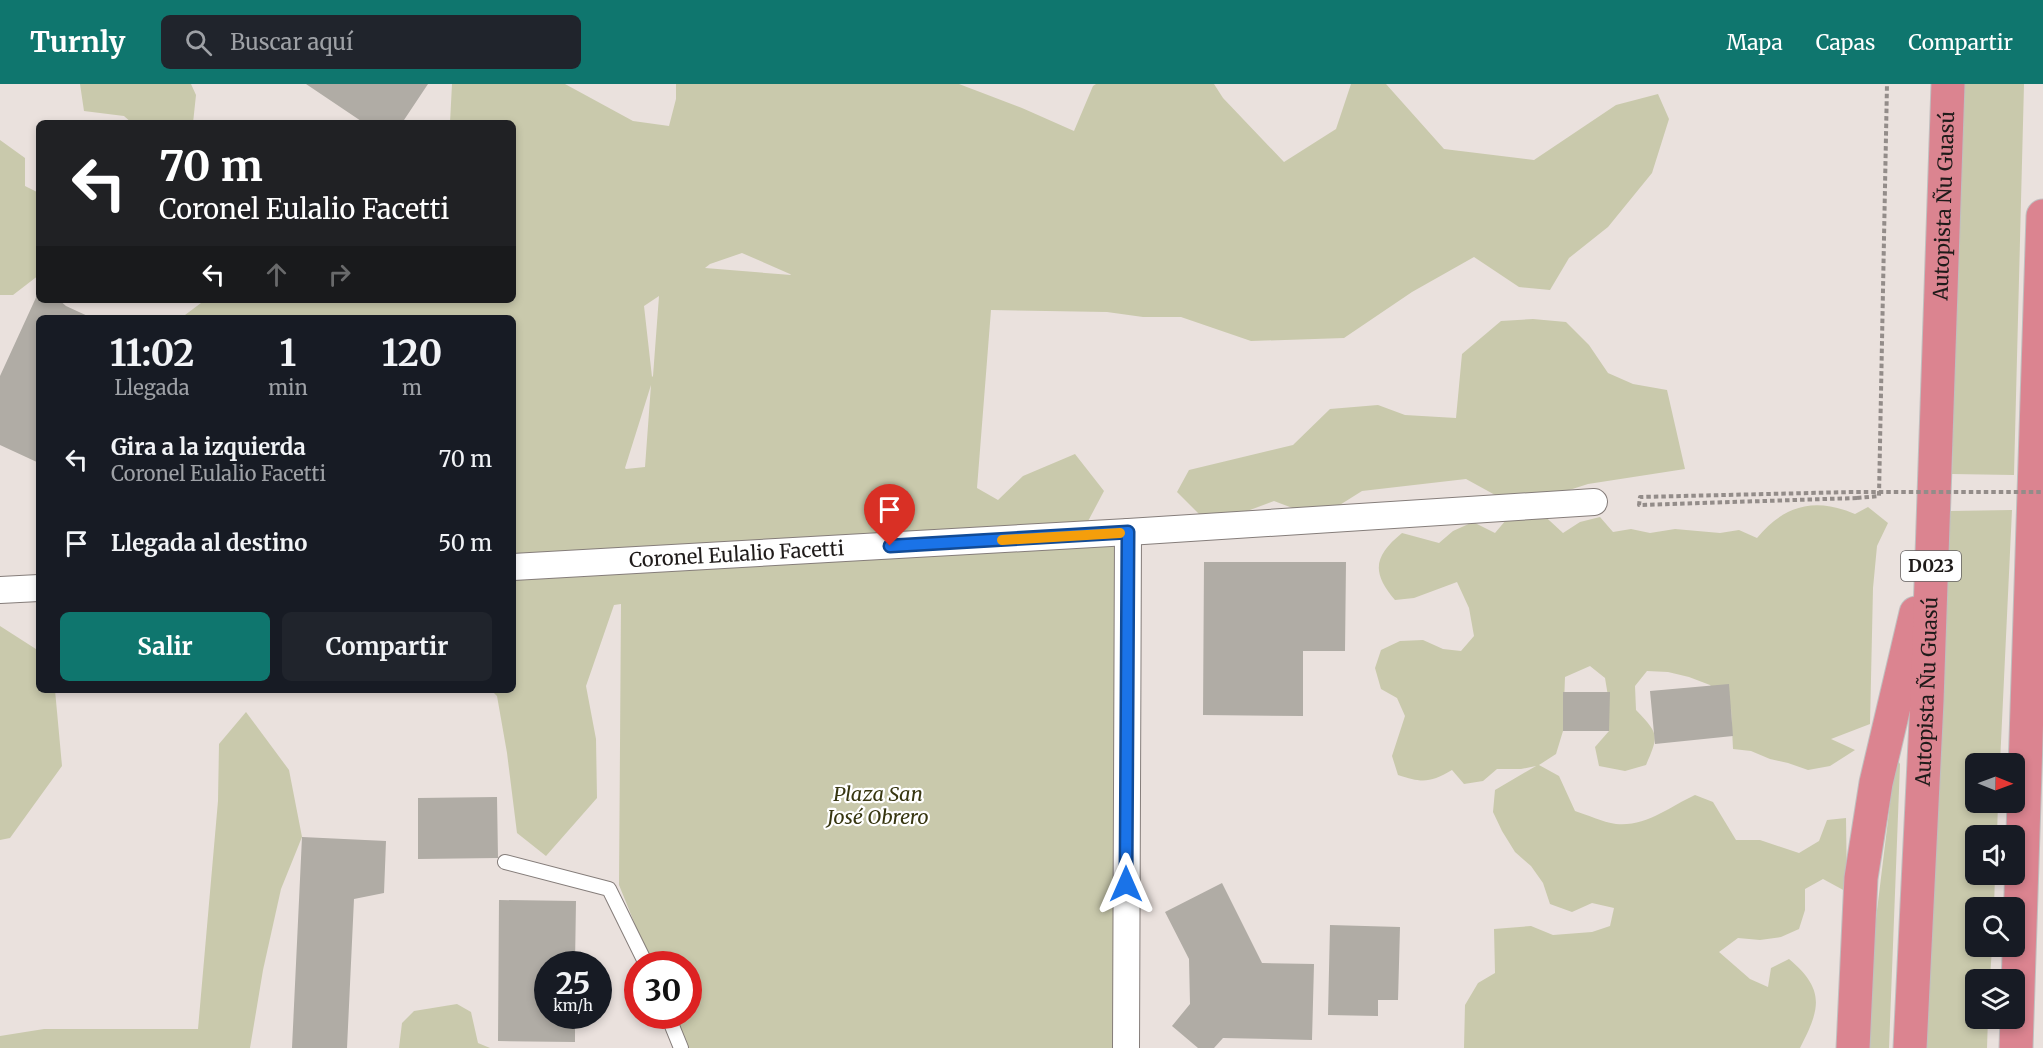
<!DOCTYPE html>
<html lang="es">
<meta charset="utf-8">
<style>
:root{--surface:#171b24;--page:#20242c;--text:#f1f3f6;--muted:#9ea1a6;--accent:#0f766e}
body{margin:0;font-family:Merriweather,serif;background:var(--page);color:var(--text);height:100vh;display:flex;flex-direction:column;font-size:22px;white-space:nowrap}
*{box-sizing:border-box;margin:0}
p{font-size:20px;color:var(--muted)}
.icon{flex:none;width:33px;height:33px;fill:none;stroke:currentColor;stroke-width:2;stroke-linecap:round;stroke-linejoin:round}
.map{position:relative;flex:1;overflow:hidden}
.side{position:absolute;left:36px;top:231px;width:480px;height:378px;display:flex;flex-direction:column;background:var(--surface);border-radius:9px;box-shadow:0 3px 9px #0003}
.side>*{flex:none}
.banner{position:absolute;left:36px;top:36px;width:480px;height:183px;border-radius:9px;box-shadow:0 3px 9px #0003;background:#202124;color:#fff;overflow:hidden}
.needle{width:39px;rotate:91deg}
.tools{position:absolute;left:1965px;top:669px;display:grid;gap:12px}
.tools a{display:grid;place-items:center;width:60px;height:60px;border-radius:9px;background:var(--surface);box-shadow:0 3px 9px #0003;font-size:30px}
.speed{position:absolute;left:534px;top:867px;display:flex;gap:12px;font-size:30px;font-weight:700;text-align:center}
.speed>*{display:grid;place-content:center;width:78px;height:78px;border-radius:50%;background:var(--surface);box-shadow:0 3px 9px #0003;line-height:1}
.speed small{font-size:15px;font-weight:400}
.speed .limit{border:9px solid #d22;background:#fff;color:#111}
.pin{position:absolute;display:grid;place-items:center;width:51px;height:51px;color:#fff;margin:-62px -26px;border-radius:50% 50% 50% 0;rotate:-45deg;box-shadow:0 0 6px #0007}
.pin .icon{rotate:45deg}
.me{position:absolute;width:66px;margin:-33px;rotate:0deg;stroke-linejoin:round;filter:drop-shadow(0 0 4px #0008)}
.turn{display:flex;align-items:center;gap:21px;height:126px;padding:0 24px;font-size:27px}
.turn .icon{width:78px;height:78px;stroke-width:2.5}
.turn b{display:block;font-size:42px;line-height:51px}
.lanes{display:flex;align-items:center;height:57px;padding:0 24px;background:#0003;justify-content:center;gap:30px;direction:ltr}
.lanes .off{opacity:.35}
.eta{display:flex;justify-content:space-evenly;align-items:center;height:102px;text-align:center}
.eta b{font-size:36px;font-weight:700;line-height:42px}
.primary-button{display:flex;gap:12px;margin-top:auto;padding:12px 24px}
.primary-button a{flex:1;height:69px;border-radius:9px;background:var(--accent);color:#fff;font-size:24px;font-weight:700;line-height:69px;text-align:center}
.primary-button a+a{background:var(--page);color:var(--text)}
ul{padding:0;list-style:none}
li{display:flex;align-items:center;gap:18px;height:84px;padding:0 24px}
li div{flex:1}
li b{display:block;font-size:22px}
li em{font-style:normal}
header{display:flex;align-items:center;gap:36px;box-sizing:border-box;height:84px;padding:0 30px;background:var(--accent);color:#fff}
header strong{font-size:28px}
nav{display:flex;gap:33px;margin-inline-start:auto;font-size:21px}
.search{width:420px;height:54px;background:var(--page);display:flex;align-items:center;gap:15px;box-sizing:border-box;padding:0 21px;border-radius:9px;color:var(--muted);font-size:22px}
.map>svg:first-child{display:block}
</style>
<header>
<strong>Turnly</strong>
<div class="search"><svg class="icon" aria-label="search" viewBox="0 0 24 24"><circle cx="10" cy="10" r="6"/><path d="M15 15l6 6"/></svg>Buscar aquí</div>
<nav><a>Mapa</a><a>Capas</a><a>Compartir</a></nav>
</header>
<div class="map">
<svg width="2043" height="964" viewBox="0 0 2043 964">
<rect width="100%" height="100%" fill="#eae1dd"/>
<!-- green -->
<path fill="#c9c9ac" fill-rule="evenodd" d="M80 0H191L196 11 193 39H132L124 32 84 27Z
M452 0H565L633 37 669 42 676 15V0H959L1022 24 1074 47 1093 2 1096 0H1214L1223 14 1284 78 1336 45 1351 0H1386L1444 65 1534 76 1616 21 1658 10 1669 35 1652 89 1608 143 1569 174 1550 206 1519 203 1474 173 1412 208 1344 254 1251 257 1181 233H1143L1107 228 991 226 977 404 998 416 1023 392 1075 370 1104 407 1077 458 1124 454 1119 964H685L672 932H688V880H651L619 801 621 520 614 521 586 602 596 655 597 714 546 772 517 749 507 669 497 612 491 606H513V234H186L185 231 205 216H513V39H450ZM742 169 790 190 791 191 705 184 710 180ZM659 212 653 292 652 293 644 222ZM651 301 645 383 626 385 625 384Z
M1962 0H2024L2014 391 1952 390Z
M0 56 25 74V102L39 109V191L13 211H0Z
M1533 235 1566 238 1589 261 1608 289 1633 300 1667 306 1685 385 1588 400 1519 422 1537 425 1563 449 1580 438 1600 433 1613 448 1631 445 1650 449 1675 445 1720 449 1739 446 1757 454C1784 421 1815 413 1855 430L1868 423 1888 439 1877 462 1873 504 1870 640 1831 655 1855 666 1830 682 1808 686 1788 679 1770 675 1751 667 1733 665 1731 625 1710 601 1689 593 1668 588 1647 587 1635 602 1636 626C1659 650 1659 651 1646 681L1625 687 1599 682 1595 663 1609 647V618L1605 594 1590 582 1565 593 1563 647 1556 670 1539 681 1559 692 1575 727C1588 731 1602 738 1616 740 1646 743 1669 723 1695 711L1713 718 1736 756H1760L1799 769 1819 757 1827 736 1846 734 1847 808 1823 795 1805 805V826L1799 845 1781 853 1760 856 1738 854 1719 868 1750 895 1768 903 1771 884 1789 875C1826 906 1820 925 1800 964H1464L1465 921 1478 899 1495 889 1494 845 1531 842 1553 851 1592 848 1610 842 1614 824 1592 819 1572 828 1550 820 1543 799 1531 782 1515 768 1502 747 1493 728 1495 706 1536 682 1521 685H1497L1483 697 1464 700 1452 686C1430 699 1422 699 1398 691L1392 672 1405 632 1397 614 1381 605 1375 584 1381 566 1400 557 1423 556 1443 565 1461 567 1474 552 1469 524 1457 498 1414 514 1395 516C1371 488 1374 472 1402 449L1439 459 1453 447 1473 438 1495 449 1517 423 1466 395 1362 407 1319 434 1274 417 1210 441 1177 408 1189 386 1293 361 1330 325 1378 321 1405 331 1456 334 1462 270 1501 237Z
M2012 426 2000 679 1976 680V718L1998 719 1997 751 1976 752V790L1995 791 1994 823 1976 824V862L1992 863 1990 895 1976 896V934L1988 935 1987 964H1924L1950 427Z
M0 542 39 567V606H55L62 682 10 754 0 756Z
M246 628 289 686 302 753 281 805 263 886 250 964H0V952L44 945H198L218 717 219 660Z
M1898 677 1900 680 1889 964H1870L1874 851 1895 679Z
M457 920 471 928 478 959 490 964H399L402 939 414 927Z"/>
<!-- building -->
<path fill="#b0aca5" d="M306 0H428L402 39H364Z
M39 207V216H59L66 222 92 234H39V379L0 361V292Z
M1204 478H1346L1345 567H1303V632L1203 631Z
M1729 600 1733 652 1655 660 1650 607Z
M1563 608H1610L1609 647H1563Z
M497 713 498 774 418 775V714Z
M302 753 386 757 384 809 354 815 347 964H292Z
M1222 799 1262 879 1314 880 1312 956 1223 954 1214 964H1198L1172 942 1190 920 1189 875 1165 828Z
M499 816 576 817 575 880H548V932H575V958L498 957Z
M1330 841 1400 843 1398 916H1378V932L1328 931Z"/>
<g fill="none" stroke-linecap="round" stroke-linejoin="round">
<defs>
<path id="service" d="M505 778 609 805 646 880
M668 932 681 964"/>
<g id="minor">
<path id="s1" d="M513 483 1128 448 1594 418"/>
<path d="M0 506 39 504"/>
<path d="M1126 964 1128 448"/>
</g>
<g id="motorway">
<path d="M1853 964 1861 794 1876 699 1916 529"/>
<path id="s2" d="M1910 964 1927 617 1948 0"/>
<path d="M2016 964 2043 132"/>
</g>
</defs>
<!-- service casing -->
<use href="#service" stroke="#857d7a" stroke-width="16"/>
<!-- minor casing -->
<use href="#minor" stroke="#857d7a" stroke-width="28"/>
<!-- motorway casing -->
<use href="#motorway" stroke="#c0bfbf" stroke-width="35"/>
<!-- path -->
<path stroke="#938c89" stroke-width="4" stroke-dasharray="4.5 3" stroke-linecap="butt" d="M1857 414 1879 412 1887 0"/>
<!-- service -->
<use href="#service" stroke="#fff" stroke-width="14"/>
<!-- minor -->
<use href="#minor" stroke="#fff" stroke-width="26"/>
<!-- motorway -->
<use href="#motorway" stroke="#db8490" stroke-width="33"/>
<!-- path-bridge -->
<path stroke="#938c89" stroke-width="4" stroke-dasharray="4.5 3" stroke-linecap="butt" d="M1857 414 1639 421 1640 413 1852 408H2043"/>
</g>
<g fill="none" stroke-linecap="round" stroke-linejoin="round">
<defs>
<path id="route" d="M890 462 1128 448 1126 800"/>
</defs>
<!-- route casing -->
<use href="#route" stroke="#114b97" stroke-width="15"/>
<!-- route -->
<use href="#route" stroke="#1a73e8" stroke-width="10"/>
<!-- slow -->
<path stroke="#f59e0b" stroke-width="10" d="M1002 456 1120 449"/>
</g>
<g text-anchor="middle" stroke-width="4.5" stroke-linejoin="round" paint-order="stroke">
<!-- shield labels -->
<rect fill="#fff" stroke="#625f5f" stroke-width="1.5" x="1901" y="467" width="60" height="30" rx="4.5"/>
<g font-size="18" font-weight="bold" fill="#1f1b1a">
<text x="1931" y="488">D023</text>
</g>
<!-- street labels -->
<g font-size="20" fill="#1f1b1a" stroke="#fff">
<text dy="7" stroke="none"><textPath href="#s2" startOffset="843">Autopista Ñu Guasú</textPath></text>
<text dy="7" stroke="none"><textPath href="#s1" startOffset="224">Coronel Eulalio Facetti</textPath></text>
<text dy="7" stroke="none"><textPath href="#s2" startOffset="357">Autopista Ñu Guasú</textPath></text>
</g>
<!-- park labels -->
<g font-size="20" font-style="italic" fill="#373610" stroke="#fff">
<text x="878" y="717">Plaza San<tspan x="878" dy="23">José Obrero</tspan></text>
</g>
</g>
</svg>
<div class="tools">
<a><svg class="needle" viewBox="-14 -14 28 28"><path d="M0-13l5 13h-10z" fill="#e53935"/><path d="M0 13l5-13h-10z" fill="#9ea1a6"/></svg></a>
<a><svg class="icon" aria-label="sound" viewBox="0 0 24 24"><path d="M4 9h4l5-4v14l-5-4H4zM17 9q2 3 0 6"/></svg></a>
<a><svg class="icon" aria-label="search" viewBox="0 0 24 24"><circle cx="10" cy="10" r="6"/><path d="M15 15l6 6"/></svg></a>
<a><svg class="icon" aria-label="layers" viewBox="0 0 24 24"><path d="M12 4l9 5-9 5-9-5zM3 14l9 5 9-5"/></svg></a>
</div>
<div class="speed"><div>25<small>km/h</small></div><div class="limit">30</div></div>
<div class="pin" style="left:890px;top:462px;background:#d93025"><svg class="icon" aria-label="arrive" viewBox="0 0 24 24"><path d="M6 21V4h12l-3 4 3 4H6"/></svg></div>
<svg class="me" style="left:1126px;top:800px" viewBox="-20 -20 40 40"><path d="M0-17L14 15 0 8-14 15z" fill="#1a73e8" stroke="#fff" stroke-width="4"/></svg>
<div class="banner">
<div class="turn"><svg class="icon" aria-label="left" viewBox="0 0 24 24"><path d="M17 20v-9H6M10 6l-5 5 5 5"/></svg><div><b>70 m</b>Coronel Eulalio Facetti</div></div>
<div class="lanes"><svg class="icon" aria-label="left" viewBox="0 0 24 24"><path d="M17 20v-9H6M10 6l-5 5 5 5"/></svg><svg class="icon off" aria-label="ahead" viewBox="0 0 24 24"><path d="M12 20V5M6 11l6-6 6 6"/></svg><svg class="icon off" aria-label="right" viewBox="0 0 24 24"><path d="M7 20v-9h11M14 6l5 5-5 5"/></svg></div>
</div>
<section class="side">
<div class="eta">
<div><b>11:02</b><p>Llegada</p></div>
<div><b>1</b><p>min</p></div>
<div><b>120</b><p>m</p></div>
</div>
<ul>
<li><svg class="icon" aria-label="left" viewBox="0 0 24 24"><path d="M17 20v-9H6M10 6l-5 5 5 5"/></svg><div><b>Gira a la izquierda</b><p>Coronel Eulalio Facetti</p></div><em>70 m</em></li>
<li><svg class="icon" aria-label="arrive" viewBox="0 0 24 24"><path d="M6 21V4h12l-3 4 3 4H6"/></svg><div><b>Llegada al destino</b></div><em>50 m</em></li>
</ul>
<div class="primary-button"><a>Salir</a><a>Compartir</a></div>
</section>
</div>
